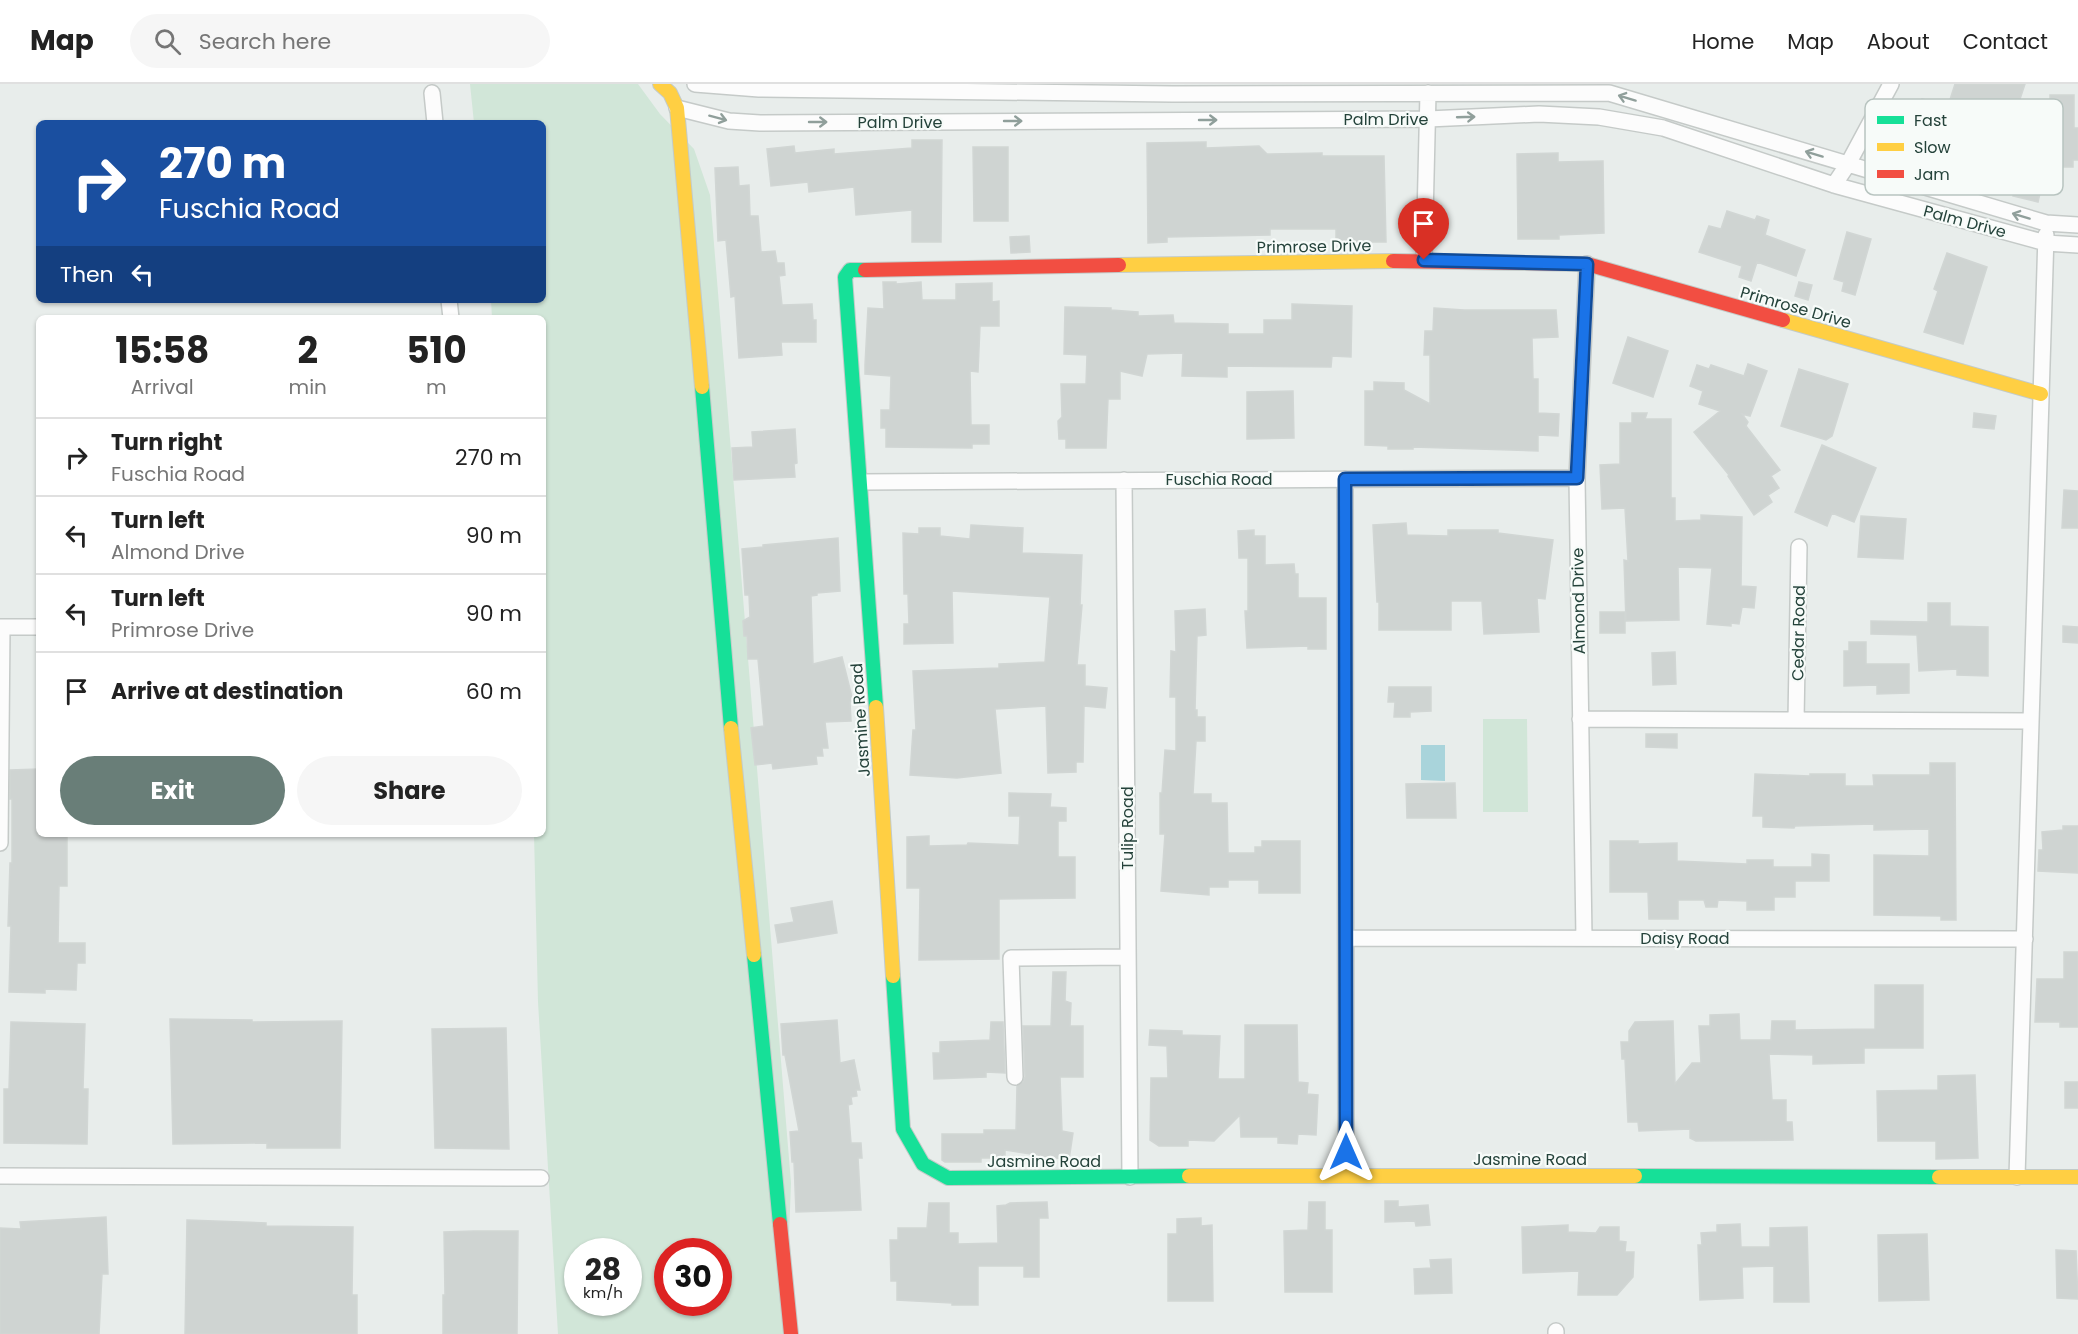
<!DOCTYPE html>
<style>
:root{--surface:#fff;--page:#f6f6f6;--text:#222;--muted:#767676;--line:#e0e0e0;--accent:#697e78}
body{margin:0;font-family:Poppins,sans-serif;background:var(--page);color:var(--text);height:100vh;display:flex;flex-direction:column;font-size:22px;white-space:nowrap}
*{box-sizing:border-box;margin:0}
p{font-size:20px;color:var(--muted)}
.icon{flex:none;width:33px;height:33px;fill:none;stroke:currentColor;stroke-width:2;stroke-linecap:round;stroke-linejoin:round}
.map{position:relative;flex:1;overflow:hidden}
.panel{position:absolute;left:36px;top:231px;width:510px;height:522px;display:flex;flex-direction:column;background:var(--surface);border-radius:9px;box-shadow:0 2px 4px #0004}
.panel>*{flex:none}
.guide{position:absolute;left:36px;top:36px;width:510px;height:183px;border-radius:9px;box-shadow:0 2px 4px #0004;background:#1a4fa0;color:#fff;overflow:hidden}
.speed{position:absolute;left:564px;top:1154px;display:flex;gap:12px;font-size:30px;font-weight:700;text-align:center}
.speed>*{display:grid;place-content:center;width:78px;height:78px;border-radius:50%;background:var(--surface);box-shadow:0 2px 4px #0004;line-height:1}
.speed small{font-size:15px;font-weight:400}
.speed .limit{border:9px solid #d22;background:#fff;color:#111}
.pin{position:absolute;display:grid;place-items:center;width:51px;height:51px;color:#fff;margin:-62px -26px;border-radius:50% 50% 50% 0;rotate:-45deg;box-shadow:0 0 6px #0007}
.pin .icon{rotate:45deg}
.me{position:absolute;width:66px;margin:-33px;rotate:0deg;stroke-linejoin:round;filter:drop-shadow(0 0 4px #0008)}
.turn{display:flex;align-items:center;gap:21px;height:126px;padding:0 24px;font-size:27px}
.turn .icon{width:78px;height:78px;stroke-width:2.5}
.turn b{display:block;font-size:42px;line-height:51px}
.then{display:flex;align-items:center;height:57px;padding:0 24px;background:#0003;gap:12px;font-size:22px}
.eta{display:flex;justify-content:space-evenly;align-items:center;height:102px;text-align:center}
.eta b{font-size:36px;font-weight:700;line-height:42px}
.primary-button{display:flex;gap:12px;margin-top:auto;padding:12px 24px}
.primary-button a{flex:1;height:69px;border-radius:36px;background:var(--accent);color:#fff;font-size:24px;font-weight:700;line-height:69px;text-align:center}
.primary-button a+a{background:var(--page);color:var(--text)}
ul{padding:0;list-style:none}
li{display:flex;align-items:center;gap:18px;height:78px;padding:0 24px;border-top:2px solid var(--line)}
li div{flex:1}
li b{display:block;font-size:22px}
li em{font-style:normal}
header{display:flex;align-items:center;gap:36px;box-sizing:border-box;height:84px;padding:0 30px;background:var(--surface);border-bottom:2px solid var(--line)}
header strong{font-size:28px}
nav{display:flex;gap:33px;margin-inline-start:auto;font-size:21px}
.search{width:420px;height:54px;background:var(--page);display:flex;align-items:center;gap:15px;box-sizing:border-box;padding:0 21px;border-radius:33px;color:var(--muted);font-size:22px}
.map>svg:first-child{display:block}
</style>
<header>
<strong>Map</strong>
<div class="search"><svg class="icon" aria-label="search" viewBox="0 0 24 24"><circle cx="10" cy="10" r="6"/><path d="M15 15l6 6"/></svg>Search here</div>
<nav><a>Home</a><a>Map</a><a>About</a><a>Contact</a></nav>
</header>
<div class="map">
<svg width="2078" height="1250" viewBox="0 0 2078 1250">
<rect width="100%" height="100%" fill="#e8edeb"/>
<!-- green -->
<path fill="#d1e6d8" fill-rule="evenodd" d="M470 0H638L660 30 694 65 710 111 791 1099 786 1234 788 1250H558L538 918 534 750H543V234H492L491 216H543V39H474ZM578 1167H628V1218H578ZM668 1167H718V1218H668Z
M1483 635H1527L1528 728H1483Z"/>
<!-- water -->
<path fill="#a9d4db" d="M1421 661H1445V697L1421 696Z"/>
<!-- building -->
<path fill="#cfd4d2" stroke="#d1d6d4" stroke-width="1.5" d="M1955 0H2025L2008 51 2048 62V55H2050V11H2074V44H2078V76H2073V83H2046L2038 118 2013 112 2015 105 1962 91 1959 100 1895 77 1904 52 1911 55 1922 15 1948 22Z
M912 56H942L941 158H912V126L856 131 854 103 809 108 808 98 771 102 767 65 794 62 795 69 834 65V70L912 64Z
M1206 58V64L1259 62 1267 70 1322 69V72H1384L1386 158H1336V145H1270V151L1167 153V158L1148 159 1147 59Z
M973 63H1008V137H974Z
M1558 69V78L1603 77 1604 149 1559 151V155H1518L1517 70Z
M738 83 739 102 749 101 750 132H758L761 168 775 167 777 179H784L785 191 779 192 782 221 812 220 813 236H816V258H781L782 271 739 274 735 212 731 213 726 156 718 157 715 84Z
M1727 127 1755 136 1757 132 1769 136 1765 151 1805 166 1796 192 1757 178 1751 197 1739 193 1742 182 1699 168 1709 142 1721 145Z
M1847 148 1871 155 1855 211 1842 207 1844 198 1834 195Z
M1029 152 1030 168 1011 169 1010 153Z
M1947 169 1987 183 1963 260 1924 248 1938 207 1934 205Z
M883 198H896V200L921 198 922 216H956V200L992 199V218L999 217V242H980L978 288 970 287 971 341H989V360H972V364L886 363V344H881V326H890L891 292 865 290V281L868 224 884 225Z
M1799 198 1812 201 1808 216 1795 212Z
M1292 220 1352 222 1351 273 1332 272 1331 283 1227 282V293L1182 292 1183 269 1147 270 1142 292 1120 287V315H1108L1106 364H1066V355H1059L1058 337 1062 333 1061 300H1086L1087 271 1064 270 1065 223 1111 224V226L1138 228V232L1173 231 1174 239 1228 240V250H1264V236H1292Z
M1434 224 1464 226H1556L1558 253 1532 254 1533 295H1538V329L1559 330 1558 352 1538 351V367L1413 363V365H1388V362L1365 361V307H1374V298L1404 299V306L1430 320V271H1424L1425 247H1433Z
M1628 253 1668 267 1653 313 1613 299Z
M1748 280 1767 287 1750 332 1742 330 1748 338 1746 342 1780 386 1771 392 1779 404 1768 411 1772 418 1754 431 1728 392 1729 391 1694 348 1720 327 1699 320 1703 307 1690 302 1697 281 1709 285 1711 281 1744 292Z
M1799 285 1848 300 1832 352 1826 356 1781 342Z
M1293 307 1294 354 1247 355V308Z
M1632 329H1647L1645 335H1671V414H1675V437L1701 436V431L1742 433 1741 502 1756 503 1754 524 1742 523 1739 540 1731 539V542L1707 540 1712 484 1678 483 1679 536 1626 537 1624 476 1628 477 1625 424 1602 425 1600 381 1620 380V339H1632Z
M1974 329 1996 332 1994 345 1973 343Z
M795 345 797 379 794 380 795 393 734 396 732 364 753 363 752 348Z
M1822 361 1876 384 1854 438 1832 429 1827 442 1795 428Z
M2064 406 2078 407V444H2062Z
M1861 432 1906 435 1903 475 1858 473Z
M1406 439 1407 451 1448 452V446H1498V449L1553 456 1545 515 1537 514 1539 548 1484 550 1482 517H1451V546H1379V518H1377L1373 441Z
M971 441 1023 444 1022 469 1082 471 1080 521H1082L1077 581H1085V602L1107 604 1105 624 1084 622 1083 678H1076V688L1048 689 1046 622 995 625 1001 689 957 694 910 691 913 646H916L913 587 999 584V580L1045 578 1050 513 952 507 953 559 904 560V540H909L908 510H904L903 449 919 450V444H940V452L970 455Z
M1254 446V452H1265V481L1294 480 1295 490H1298V514H1326V565H1308V562L1247 564 1245 527H1248V474H1239L1238 447Z
M838 454 840 507 817 509V511L811 512 813 580 842 573 853 617 850 618 851 637 825 638 828 664H822L823 672H816L817 680 773 685 772 679 755 681 751 644 764 642 758 575H748L747 552H744L743 537 750 533 749 511H745L742 465 763 463V461Z
M1928 519H1950V542L1988 543V592L1957 591V585L1919 587 1917 551 1871 550V537L1928 538Z
M1205 525 1206 551 1197 552 1195 626H1197V633H1205V657H1196L1193 710H1211V719H1227L1228 769H1255V763H1262V757H1300V809H1259V796H1228V803H1209V811L1161 807 1165 750H1160V709H1162L1165 666 1176 667V613H1170L1171 567 1176 568 1175 527Z
M1600 528H1625V549H1600Z
M2063 542 2078 543V559L2063 558Z
M1849 558H1866V580H1909V609L1877 610V601L1844 602V567H1849Z
M1675 568 1676 600 1653 601 1652 569Z
M1389 603H1431V627L1410 628V633H1394L1395 618H1388Z
M1646 650H1677V664L1646 663Z
M1930 679H1955L1956 836H1941V832L1874 831V771L1929 772V745L1874 746V740L1795 742 1794 744 1763 743V732H1753L1755 690 1810 692V690H1845V702H1874L1873 691H1930Z
M39 685V750H67V802H59L58 859H85V879H77L76 906 45 905V909L9 908 11 842H8L10 779H12V715H10V686Z
M1455 699 1456 734H1407L1406 700Z
M1009 709 1051 710 1050 723 1066 724V737H1058V773H1075V814L999 815V875L919 876 920 804H907V753L929 752V762L967 761 968 759 1019 761 1020 732H1009Z
M2063 742H2078V789L2038 787 2039 766H2043L2042 748 2063 746Z
M1610 757H1638V760L1677 759V777L1747 780V776H1773V783H1812V770L1829 771V797H1795V813H1774V826H1747V817L1718 816 1717 823H1706L1704 816H1678V835H1649L1648 808H1610Z
M832 817 837 849 778 859 775 841 794 838 791 824Z
M2064 868H2078V943H2060V938H2035L2037 895H2064Z
M1053 888H1066L1065 917 1071 919 1070 942H1083V993H1060L1062 1047 1073 1049 1069 1076 1005 1066V1074H981V1078H945L942 1076V1050H984V1046H1016L1017 1002 1023 998 1025 993 1023 942H1051Z
M1875 901H1923V964H1864V979L1813 980V971L1769 970 1772 1016H1786V1038H1792L1793 1056 1696 1057 1690 1054V1045L1639 1047 1638 1038H1628L1625 975H1622L1621 958H1629V947L1635 938 1673 937 1675 1000 1692 979H1701L1699 942H1710V931L1739 930 1740 956H1771L1772 937H1795V946L1875 945Z
M170 935 252 936V938L342 937 340 1064H267V1059L173 1060Z
M837 936 840 979 854 976 860 1006H856L857 1012 851 1013 852 1020 848 1021 851 1059H861L862 1074H858L861 1126 796 1128 794 1078H792L790 1048 799 1047 785 971H783L781 940Z
M11 938 85 940 83 1005H88L87 1060 4 1059V1005H9Z
M991 938H1003L1005 989 986 988V993L934 995 933 969H940V958L990 956Z
M1245 941H1297L1298 998 1308 999 1307 1010 1318 1011 1316 1051 1298 1050 1297 1060 1278 1059V1053H1241L1240 1031 1214 1057 1188 1056V1062H1159L1150 1056 1151 994H1168L1167 962 1149 961 1150 946 1182 947V951L1220 952 1218 995H1245Z
M506 944 509 1065 435 1064 432 945Z
M1975 991 1978 1074 1936 1075V1057H1878L1877 1007 1938 1006V992Z
M2065 998H2078V1024H2065Z
M1385 1117H1398V1123L1428 1121 1430 1141 1416 1142 1415 1137 1385 1138Z
M1047 1118 1048 1134H1039V1193H1024V1182H978V1221H952V1219L897 1216V1197H891L890 1156H898V1144H927L929 1119H949V1149H958V1160L998 1159 997 1122 1006 1121 1010 1119Z
M1309 1118H1325V1146H1332V1208H1285L1284 1147 1308 1146Z
M106 1133 108 1190H102L99 1250H0V1144L21 1145 20 1138Z
M1201 1134V1142L1212 1141 1213 1217H1168V1150H1177V1135Z
M187 1136 266 1139V1142L353 1143 352 1211H357V1250H185Z
M1740 1140 1741 1163H1770V1144L1807 1143 1809 1218H1774V1182L1742 1183 1743 1214 1700 1216 1698 1161H1702L1701 1149 1717 1148V1141Z
M1568 1141V1148L1596 1149 1600 1143H1619V1157L1626 1158 1625 1168H1634L1633 1193 1617 1211H1578L1579 1187 1523 1189 1522 1143Z
M474 1147H518L517 1250H443V1211H445L444 1148Z
M1927 1150 1929 1216 1879 1217 1878 1151Z
M2056 1166 2076 1167 2078 1215 2057 1214Z
M1451 1175 1452 1209 1415 1210 1414 1185 1431 1184 1430 1176Z"/>
<g fill="none" stroke-linecap="round" stroke-linejoin="round">
<defs>
<path id="street" d="M695 0 759 5 1173 10 1609 9 2046 139 2078 141
M432 9 435 39
M677 24 729 37 760 39 1428 35 1539 30 1599 33 1663 44 1834 101 2046 159 2078 161
M1834 101 1848 80 1891 0
M1424 176 1428 9
M449 216 451 234
M1345 395 1346 1091
M1124 396 1130 1093
M861 398 1577 394
M0 543H39
M1580 635 2031 637
M1796 636 1799 463
M0 759 2 543
M1346 854 2025 855
M1584 854 1577 394 1587 180
M1015 993 1011 874 1128 873
M0 1092 541 1094
M2017 1093 2046 151
M1556 1250V1247"/>
<path id="fast" d="M865 186H850L845 193 876 623
M702 303 731 644
M754 871 780 1140
M893 892 903 1045 923 1080 948 1094 1189 1092
M1635 1092 1939 1093"/>
<path id="slow" d="M660 0 670 9 677 24 702 303
M1119 181 1393 177
M1783 236 2041 310
M876 623 893 892
M731 644 754 871
M1189 1092H1635
M1939 1093H2078"/>
<path id="jam" d="M1393 177 1587 180 1783 236
M865 186 1119 181
M780 1140 791 1250"/>
</defs>
<!-- street casing -->
<use href="#street" stroke="#c5cac8" stroke-width="18"/>
<!-- fast casing -->
<use href="#fast" stroke="#c3cbc8" stroke-width="16"/>
<!-- slow casing -->
<use href="#slow" stroke="#c3cbc8" stroke-width="16"/>
<!-- jam casing -->
<use href="#jam" stroke="#c3cbc8" stroke-width="16"/>
<!-- street -->
<use href="#street" stroke="#fcfcfc" stroke-width="15"/>
<!-- fast -->
<use href="#fast" stroke="#16e098" stroke-width="14"/>
<!-- slow -->
<use href="#slow" stroke="#ffcf43" stroke-width="14"/>
<!-- jam -->
<use href="#jam" stroke="#f24e42" stroke-width="14"/>
</g>
<!-- one-way arrows -->
<defs><path id="oneway-shaft" d="M-6 0H5M1.5-3L5.5 0L1.5 3" fill="none" stroke-width="1.6" stroke-linecap="round" stroke-linejoin="round" transform="scale(1.5)"/></defs>
<g stroke="#909f9b">
<use href="#oneway-shaft" transform="translate(1627 14) rotate(-163)"/>
<use href="#oneway-shaft" transform="translate(1466 33) rotate(-2)"/>
<use href="#oneway-shaft" transform="translate(718 34) rotate(15)"/>
<use href="#oneway-shaft" transform="translate(1208 36)"/>
<use href="#oneway-shaft" transform="translate(1013 37)"/>
<use href="#oneway-shaft" transform="translate(818 38)"/>
<use href="#oneway-shaft" transform="translate(1814 70) rotate(-163)"/>
<use href="#oneway-shaft" transform="translate(2021 132) rotate(-163)"/>
</g>
<g fill="none" stroke-linecap="round" stroke-linejoin="round">
<defs>
<path id="route" d="M1346 1068 1345 395 1577 394 1587 180 1424 176"/>
</defs>
<!-- route casing -->
<use href="#route" stroke="#114b97" stroke-width="15"/>
<!-- route -->
<use href="#route" stroke="#1a73e8" stroke-width="10"/>
</g>
<g text-anchor="middle" stroke-width="4.5" stroke-linejoin="round" paint-order="stroke">
<!-- street labels -->
<g font-size="16" fill="#24423a" stroke="#f7fbf9">
<text x="1386" y="41">Palm Drive</text>
<text x="900" y="44">Palm Drive</text>
<text transform="translate(1965 137) rotate(15)" y="6">Palm Drive</text>
<text transform="translate(1314 162) rotate(-1)" y="6">Primrose Drive</text>
<text transform="translate(1796 223) rotate(16)" y="6">Primrose Drive</text>
<text x="1219" y="401">Fuschia Road</text>
<text transform="translate(1578 517) rotate(-91)" y="6">Almond Drive</text>
<text transform="translate(1798 549) rotate(-89)" y="6">Cedar Road</text>
<text transform="translate(860 636) rotate(-94)" y="6">Jasmine Road</text>
<text transform="translate(1127 744) rotate(-90)" y="6">Tulip Road</text>
<text x="1685" y="860">Daisy Road</text>
<text x="1530" y="1081">Jasmine Road</text>
<text x="1044" y="1083">Jasmine Road</text>
</g>
</g>
<!-- legend -->
<rect x="1865" y="15" width="198" height="96" rx="9" fill="#f7fbf9" stroke="#b8c4c0" stroke-width="1.5"/>
<rect x="1877" y="32" width="27" height="8" fill="#16e098"/>
<rect x="1877" y="59" width="27" height="8" fill="#ffcf43"/>
<rect x="1877" y="86" width="27" height="8" fill="#f24e42"/>
<g font-size="16" fill="#24423a">
<text x="1914" y="42">Fast</text>
<text x="1914" y="69">Slow</text>
<text x="1914" y="96">Jam</text>
</g>
</svg>
<div class="speed"><div>28<small>km/h</small></div><div class="limit">30</div></div>
<div class="pin" style="left:1424px;top:176px;background:#d93025"><svg class="icon" aria-label="arrive" viewBox="0 0 24 24"><path d="M6 21V4h12l-3 4 3 4H6"/></svg></div>
<svg class="me" style="left:1346px;top:1068px" viewBox="-20 -20 40 40"><path d="M0-17L14 15 0 8-14 15z" fill="#1a73e8" stroke="#fff" stroke-width="4"/></svg>
<div class="guide">
<div class="turn"><svg class="icon" aria-label="right" viewBox="0 0 24 24"><path d="M7 20v-9h11M14 6l5 5-5 5"/></svg><div><b>270 m</b>Fuschia Road</div></div>
<div class="then">Then<svg class="icon" aria-label="left" viewBox="0 0 24 24"><path d="M17 20v-9H6M10 6l-5 5 5 5"/></svg></div>
</div>
<section class="panel">
<div class="eta">
<div><b>15:58</b><p>Arrival</p></div>
<div><b>2</b><p>min</p></div>
<div><b>510</b><p>m</p></div>
</div>
<ul>
<li><svg class="icon" aria-label="right" viewBox="0 0 24 24"><path d="M7 20v-9h11M14 6l5 5-5 5"/></svg><div><b>Turn right</b><p>Fuschia Road</p></div><em>270 m</em></li>
<li><svg class="icon" aria-label="left" viewBox="0 0 24 24"><path d="M17 20v-9H6M10 6l-5 5 5 5"/></svg><div><b>Turn left</b><p>Almond Drive</p></div><em>90 m</em></li>
<li><svg class="icon" aria-label="left" viewBox="0 0 24 24"><path d="M17 20v-9H6M10 6l-5 5 5 5"/></svg><div><b>Turn left</b><p>Primrose Drive</p></div><em>90 m</em></li>
<li><svg class="icon" aria-label="arrive" viewBox="0 0 24 24"><path d="M6 21V4h12l-3 4 3 4H6"/></svg><div><b>Arrive at destination</b></div><em>60 m</em></li>
</ul>
<div class="primary-button"><a>Exit</a><a>Share</a></div>
</section>
</div>
